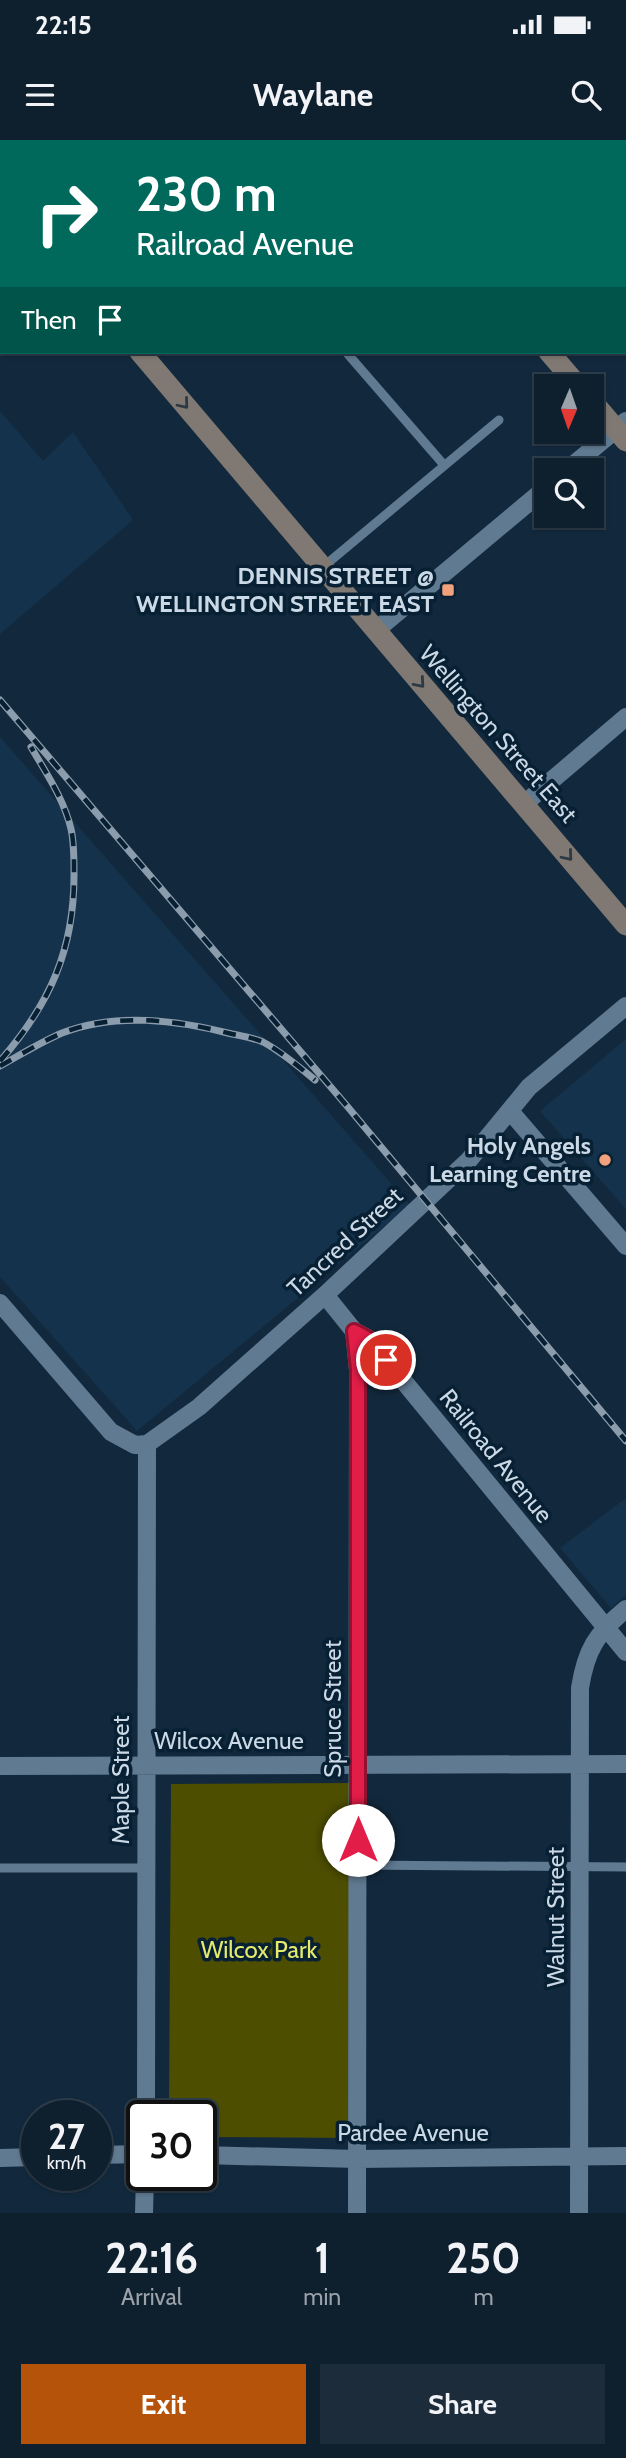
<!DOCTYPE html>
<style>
:root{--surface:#0e1f2e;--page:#1c2c3a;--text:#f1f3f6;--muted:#9ba2aa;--line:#2e3d4a;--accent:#b45309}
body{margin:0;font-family:Cabin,sans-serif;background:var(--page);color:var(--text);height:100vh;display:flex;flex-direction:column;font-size:26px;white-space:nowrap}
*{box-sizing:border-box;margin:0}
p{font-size:23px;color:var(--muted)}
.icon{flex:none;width:38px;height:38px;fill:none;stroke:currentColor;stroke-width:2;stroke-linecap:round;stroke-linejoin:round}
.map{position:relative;height:2073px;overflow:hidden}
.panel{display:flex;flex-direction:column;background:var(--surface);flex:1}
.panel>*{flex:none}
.hud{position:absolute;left:0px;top:0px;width:626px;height:214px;box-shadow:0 2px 5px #0004,0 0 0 2px var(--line);background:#00695c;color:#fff;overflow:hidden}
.needle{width:46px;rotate:182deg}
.buttons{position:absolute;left:534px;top:234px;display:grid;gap:14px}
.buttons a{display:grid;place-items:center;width:70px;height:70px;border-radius:0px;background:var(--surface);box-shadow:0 2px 5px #0004,0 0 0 2px var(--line);font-size:35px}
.speed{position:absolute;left:21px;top:1960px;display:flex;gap:14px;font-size:35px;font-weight:700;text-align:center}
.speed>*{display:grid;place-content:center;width:91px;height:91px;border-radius:50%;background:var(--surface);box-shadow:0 2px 5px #0004,0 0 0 2px var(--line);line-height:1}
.speed small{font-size:18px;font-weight:400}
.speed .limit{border:4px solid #111;border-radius:10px;background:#fff;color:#111}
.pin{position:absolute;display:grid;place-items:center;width:60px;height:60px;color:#fff;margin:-30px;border:4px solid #fff;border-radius:50%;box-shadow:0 2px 7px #0007}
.me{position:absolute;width:77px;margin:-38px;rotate:0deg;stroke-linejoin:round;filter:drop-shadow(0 0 5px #0008)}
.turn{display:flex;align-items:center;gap:24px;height:147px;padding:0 21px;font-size:32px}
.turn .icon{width:91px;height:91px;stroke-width:2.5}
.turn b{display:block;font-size:49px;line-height:60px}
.then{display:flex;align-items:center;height:66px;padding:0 21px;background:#0003;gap:14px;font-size:26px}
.eta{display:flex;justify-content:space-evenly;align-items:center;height:119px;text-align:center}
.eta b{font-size:42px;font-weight:700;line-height:49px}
.cta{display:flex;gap:14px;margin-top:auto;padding:14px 21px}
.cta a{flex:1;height:80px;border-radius:0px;background:var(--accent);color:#fff;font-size:28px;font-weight:700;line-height:80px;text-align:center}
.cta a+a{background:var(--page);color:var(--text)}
.status{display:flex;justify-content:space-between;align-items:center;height:49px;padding:0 35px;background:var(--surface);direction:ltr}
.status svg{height:19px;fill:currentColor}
header{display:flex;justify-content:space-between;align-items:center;height:91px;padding:0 21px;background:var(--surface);font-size:32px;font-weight:700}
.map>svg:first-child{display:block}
</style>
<div class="status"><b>22:15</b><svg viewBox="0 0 49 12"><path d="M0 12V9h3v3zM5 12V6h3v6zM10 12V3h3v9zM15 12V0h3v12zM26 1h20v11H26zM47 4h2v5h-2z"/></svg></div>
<header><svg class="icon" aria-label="menu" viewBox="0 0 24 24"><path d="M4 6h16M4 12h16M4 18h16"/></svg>Waylane<svg class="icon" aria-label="search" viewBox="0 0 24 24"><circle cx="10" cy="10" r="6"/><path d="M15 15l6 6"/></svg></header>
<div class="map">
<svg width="626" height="2073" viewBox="0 0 626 2073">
<rect width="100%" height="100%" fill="#12293d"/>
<!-- built -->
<path fill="#14324b" d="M0 271 43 321 73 292 133 380 0 494Z
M0 597 410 1065 137 1291 0 1137Z
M626 899V1069L540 971Z
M626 1358V1455L611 1468 560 1408Z"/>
<!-- green -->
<path fill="#4d4e00" d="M350 1643 348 1998 201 1997V1976H169L171 1644Z"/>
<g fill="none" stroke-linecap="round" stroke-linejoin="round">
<!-- service -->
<path stroke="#607a91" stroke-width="9" d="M584 0 586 2
M625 46 626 48
M346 212 444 325
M323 427 499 280
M358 1725 626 1727
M0 1728H145"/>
<!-- minor -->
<path stroke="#607a91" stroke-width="18" d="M155 0 156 2
M566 331 626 281
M375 491 546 348
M524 664 626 577
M510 971 626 1106
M325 1155 354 1191 369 1199 626 1512
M0 1163 111 1292 135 1305 147 1304 199 1267 325 1155 469 1020 529 947 626 866
M354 1191 358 1230 357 2073
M0 1626 626 1624
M146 1976 147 1304
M96 2015 142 2014
M201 2015 358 2019 626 2016
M0 2018 37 2017
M144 2073 145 2035
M579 2073 580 1548C586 1510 596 1494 626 1469"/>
<!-- secondary -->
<path stroke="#807872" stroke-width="21" d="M365 0 366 2
M188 2 190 0
M0 48 2 50
M0 168 2 166
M140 212 626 785
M549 212 579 247
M592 261 626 301"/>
<defs>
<path id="rail" d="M0 560 347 966 626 1301
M0 921C50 864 75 809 74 731 74 717 74 702 71 689 64 659 46 633 31 607
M0 926C20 915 41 902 62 893 116 872 177 880 232 894 242 896 254 898 263 902 282 912 299 927 315 940"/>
</defs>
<!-- rail casing -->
<use href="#rail" stroke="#8b9cac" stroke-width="7"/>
<!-- rail -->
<use href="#rail" stroke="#082033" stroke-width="4.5" stroke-dasharray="13" stroke-linecap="butt"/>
</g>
<!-- one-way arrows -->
<defs><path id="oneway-chevron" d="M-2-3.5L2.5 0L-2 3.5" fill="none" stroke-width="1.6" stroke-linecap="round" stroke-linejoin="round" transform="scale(1.75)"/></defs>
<g stroke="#2c3a46">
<use href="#oneway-chevron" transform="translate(184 264) rotate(50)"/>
<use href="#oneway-chevron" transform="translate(420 543) rotate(49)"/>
<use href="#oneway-chevron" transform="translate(568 716) rotate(50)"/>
</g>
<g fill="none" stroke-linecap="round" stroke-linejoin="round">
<defs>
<path id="route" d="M358 1700V1230L354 1191 369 1199 386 1220"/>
</defs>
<!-- route casing -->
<use href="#route" stroke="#92132f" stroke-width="18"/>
<!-- route -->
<use href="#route" stroke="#e11d48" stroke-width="12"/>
</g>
<!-- markers -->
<g fill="#f1a17b" stroke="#082033" stroke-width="2.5">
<rect x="441" y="443" width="14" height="14" rx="3.5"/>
<circle cx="605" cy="1020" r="7"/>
</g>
<g text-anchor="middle" stroke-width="7" stroke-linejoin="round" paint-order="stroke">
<!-- poi labels -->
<g font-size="24" font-weight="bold" fill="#cbd9e6" stroke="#082033" text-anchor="end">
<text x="434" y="444">DENNIS STREET @<tspan x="434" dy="28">WELLINGTON STREET EAST</tspan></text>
<text x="591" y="1014">Holy Angels<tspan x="591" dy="28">Learning Centre</tspan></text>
</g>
<!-- street labels -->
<g font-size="24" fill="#cbd9e6" stroke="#082033">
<text transform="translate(498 594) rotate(49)" y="8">Wellington Street East</text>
<text transform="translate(345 1102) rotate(-43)" y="8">Tancred Street</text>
<text transform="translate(496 1316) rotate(51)" y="8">Railroad Avenue</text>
<text transform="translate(333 1569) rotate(-90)" y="8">Spruce Street</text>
<text x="229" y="1609">Wilcox Avenue</text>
<text transform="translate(121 1640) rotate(-90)" y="8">Maple Street</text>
<text transform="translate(556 1777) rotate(-90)" y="8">Walnut Street</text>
<text x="413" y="2001">Pardee Avenue</text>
</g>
<!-- park labels -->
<g font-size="24" fill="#e5ea6c" stroke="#082033">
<text x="259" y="1818">Wilcox Park</text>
</g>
</g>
</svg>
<div class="buttons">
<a><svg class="needle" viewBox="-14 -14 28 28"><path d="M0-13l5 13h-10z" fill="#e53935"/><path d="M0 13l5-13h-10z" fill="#9ba2aa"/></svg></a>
<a><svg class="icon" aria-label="search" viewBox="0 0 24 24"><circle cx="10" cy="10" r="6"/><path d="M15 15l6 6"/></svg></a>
</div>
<div class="speed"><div>27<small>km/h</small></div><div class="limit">30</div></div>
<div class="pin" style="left:386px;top:1220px;background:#d93025"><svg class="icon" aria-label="arrive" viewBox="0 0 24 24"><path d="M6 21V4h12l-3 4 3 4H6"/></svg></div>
<svg class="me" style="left:358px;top:1700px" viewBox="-20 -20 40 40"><circle r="19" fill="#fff"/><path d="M0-13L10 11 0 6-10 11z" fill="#e11d48"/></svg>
<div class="hud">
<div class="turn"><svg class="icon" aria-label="right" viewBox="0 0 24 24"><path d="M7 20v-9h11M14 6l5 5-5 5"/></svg><div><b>230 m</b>Railroad Avenue</div></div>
<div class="then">Then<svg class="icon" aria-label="arrive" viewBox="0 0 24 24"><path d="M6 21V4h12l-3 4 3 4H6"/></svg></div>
</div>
</div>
<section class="panel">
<div class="eta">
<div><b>22:16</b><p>Arrival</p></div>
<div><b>1</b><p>min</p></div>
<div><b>250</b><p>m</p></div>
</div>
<div class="cta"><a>Exit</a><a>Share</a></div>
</section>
